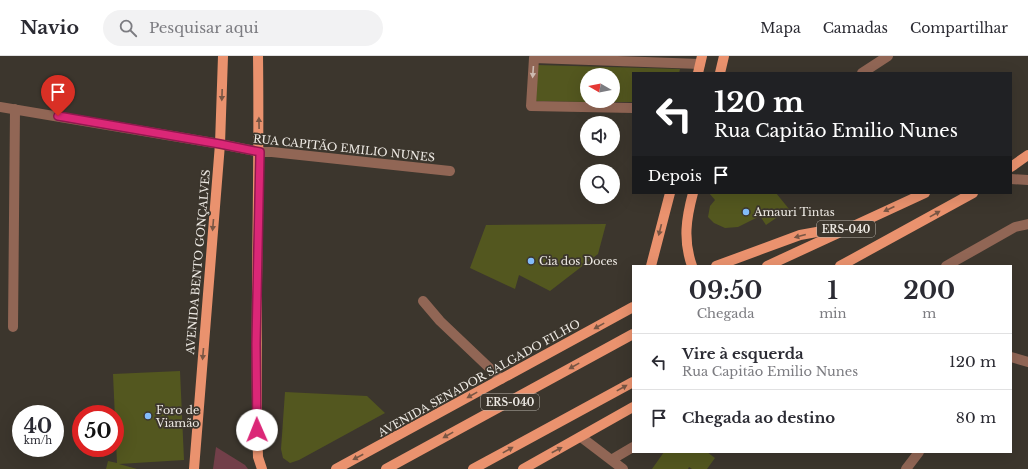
<!DOCTYPE html>
<html lang="pt">
<meta charset="utf-8">
<style>
:root{--surface:#fff;--page:#f2f2f3;--text:#2b2b33;--muted:#7c7c81;--line:#e1e1e2}
body{margin:0;font-family:"Libre Baskerville",serif;background:var(--page);color:var(--text);height:100vh;display:flex;flex-direction:column;font-size:15px;white-space:nowrap}
*{box-sizing:border-box;margin:0}
p{font-size:13px;color:var(--muted)}
.icon{flex:none;width:22px;height:22px;fill:none;stroke:currentColor;stroke-width:2;stroke-linecap:round;stroke-linejoin:round}
.map{position:relative;flex:1;overflow:hidden}
.sheet{position:absolute;left:632px;top:209px;width:380px;height:188px;display:flex;flex-direction:column;background:var(--surface);border-radius:0px;box-shadow:0 4px 16px #0002}
.sheet>*{flex:none}
.guide{position:absolute;left:632px;top:16px;width:380px;height:122px;border-radius:0px;box-shadow:0 4px 16px #0002;background:#202124;color:#fff;overflow:hidden}
.needle{width:26px;rotate:279deg}
.tools{position:absolute;left:580px;top:12px;display:grid;gap:8px}
.tools a{display:grid;place-items:center;width:40px;height:40px;border-radius:50%;background:var(--surface);box-shadow:0 4px 16px #0002;font-size:20px}
.speed{position:absolute;left:12px;top:349px;display:flex;gap:8px;font-size:20px;font-weight:700;text-align:center}
.speed>*{display:grid;place-content:center;width:52px;height:52px;border-radius:50%;background:var(--surface);box-shadow:0 4px 16px #0002;line-height:1}
.speed small{font-size:10px;font-weight:400}
.speed .limit{border:6px solid #d22;background:#fff;color:#111}
.pin{position:absolute;display:grid;place-items:center;width:34px;height:34px;color:#fff;margin:-41px -17px;border-radius:50% 50% 50% 0;rotate:-45deg;box-shadow:0 0 4px #0007}
.pin .icon{rotate:45deg}
.me{position:absolute;width:44px;margin:-22px;rotate:359deg;stroke-linejoin:round;filter:drop-shadow(0 0 3px #0008)}
.turn{display:flex;align-items:center;gap:14px;height:84px;padding:0 16px;font-size:18px}
.turn .icon{width:52px;height:52px;stroke-width:2.5}
.turn b{display:block;font-size:28px;line-height:34px}
.then{display:flex;align-items:center;height:38px;padding:0 16px;background:#0003;gap:8px;font-size:15px}
.eta{display:flex;justify-content:space-evenly;align-items:center;height:68px;text-align:center}
.eta b{font-size:24px;font-weight:700;line-height:28px}
ul{padding:0;list-style:none}
li{display:flex;align-items:center;gap:12px;height:56px;padding:0 16px;border-top:1px solid var(--line)}
li div{flex:1}
li b{display:block;font-size:15px}
li em{font-style:normal}
header{display:flex;align-items:center;gap:24px;box-sizing:border-box;height:56px;padding:0 20px;background:var(--surface);border-bottom:1px solid var(--line)}
header strong{font-size:19px}
nav{display:flex;gap:22px;margin-inline-start:auto;font-size:14px}
.search{width:280px;height:36px;background:var(--page);display:flex;align-items:center;gap:10px;box-sizing:border-box;padding:0 14px;border-radius:22px;color:var(--muted);font-size:15px}
.map>svg:first-child{display:block}
</style>
<header>
<strong>Navio</strong>
<div class="search"><svg class="icon" aria-label="search" viewBox="0 0 24 24"><circle cx="10" cy="10" r="6"/><path d="M15 15l6 6"/></svg>Pesquisar aqui</div>
<nav><a>Mapa</a><a>Camadas</a><a>Compartilhar</a></nav>
</header>
<div class="map">
<svg width="1028" height="413" viewBox="0 0 1028 413">
<rect width="100%" height="100%" fill="#3c362d"/>
<!-- green -->
<path fill="#723f49" d="M216 391 245 409 248 413H213Z"/>
<!-- building -->
<path fill="#53571f" d="M537 9 680 13 679 17H633V46H613V19H587V46L536 45Z
M709 137H776L789 153 766 169 760 160 738 171 725 172 714 167 708 161 710 150 715 144Z
M606 168 598 198 550 235 519 219 515 233 470 212 486 169Z
M180 315 184 404 119 408 137 413H106L108 405 117 407 113 318Z
M285 336 367 340 385 357 299 404 290 407 283 402 281 393Z
M664 396H707L715 402 707 413H692L689 411 688 413H652Z"/>
<g fill="none" stroke-linecap="round" stroke-linejoin="round">
<!-- minor -->
<path stroke="#916655" stroke-width="10" d="M862 17 888 0
M0 51 220 88 260 96H272L450 115
M633 52 531 50 534 2 700 8
M1011 123 1028 124
M946 210 1015 171 1028 168
M423 245 440 265 501 323
M13 271 15 53
M1011 301 1028 306
M581 381 623 413
M611 404 633 391
M906 413 919 396"/>
<!-- major -->
<path stroke="#ea926e" stroke-width="10" d="M258 0C260 134 254 267 258 401L262 413
M698 17 702 0
M720 17 724 0
M1011 111 1028 99
M651 210 670 137
M692 210C683 184 686 163 693 137
M716 210 800 179 839 172
M767 210 925 137
M840 210 973 137
M194 413 220 88 223 0
M336 413 633 251
M386 413 633 278
M473 413 633 326
M523 413 633 351"/>
</g>
<!-- one-way arrows -->
<defs><path id="oneway-solid" d="M-6-.8H1V-3.2L6.5 0L1 3.2V.8H-6Z"/></defs>
<use fill="#cdbbb1" href="#oneway-solid" transform="translate(533 16) rotate(94)"/>
<g fill="#795644">
<use href="#oneway-solid" transform="translate(222 39) rotate(92)"/>
<use href="#oneway-solid" transform="translate(259 67) rotate(-91)"/>
<use href="#oneway-solid" transform="translate(889 153) rotate(155)"/>
<use href="#oneway-solid" transform="translate(935 158) rotate(-29)"/>
<use href="#oneway-solid" transform="translate(213 169) rotate(95)"/>
<use href="#oneway-solid" transform="translate(660 174) rotate(104)"/>
<use href="#oneway-solid" transform="translate(800 180) rotate(165)"/>
<use href="#oneway-solid" transform="translate(599 270) rotate(151)"/>
<use href="#oneway-solid" transform="translate(203 298) rotate(95)"/>
<use href="#oneway-solid" transform="translate(574 310) rotate(151)"/>
<use href="#oneway-solid" transform="translate(622 332) rotate(-29)"/>
<use href="#oneway-solid" transform="translate(472 339) rotate(151)"/>
<use href="#oneway-solid" transform="translate(448 379) rotate(151)"/>
<use href="#oneway-solid" transform="translate(508 394) rotate(-29)"/>
<use href="#oneway-solid" transform="translate(557 394) rotate(-28)"/>
<use href="#oneway-solid" transform="translate(358 401) rotate(152)"/>
</g>
<g fill="none" stroke-linecap="round" stroke-linejoin="round">
<defs>
<path id="route" d="M58 60 220 88 260 96 256 288 257 374"/>
</defs>
<!-- route casing -->
<use href="#route" stroke="#8e194d" stroke-width="10"/>
<!-- route -->
<use href="#route" stroke="#db2777" stroke-width="7"/>
</g>
<!-- markers -->
<g fill="#83bcfb" stroke="#3c362d" stroke-width="1.5">
<circle cx="746" cy="156" r="4"/>
<circle cx="531" cy="205" r="4"/>
<circle cx="148" cy="360" r="4"/>
</g>
<g text-anchor="middle" stroke-width="3.5" stroke-linejoin="round" paint-order="stroke">
<!-- shield labels -->
<g fill="#3c362d" stroke="#b8b3ac" stroke-width="1">
<rect x="817" y="165" width="58" height="16" rx="3"/>
<rect x="481" y="338" width="58" height="16" rx="3"/>
</g>
<g font-size="10" font-weight="bold" fill="#ede9e3">
<text x="846" y="177">ERS-040</text>
<text x="510" y="350">ERS-040</text>
</g>
<!-- street labels -->
<g font-size="11" fill="#ede9e3" stroke="#3c362d">
<text transform="translate(344 92) rotate(6)" y="4">RUA CAPITÃO EMILIO NUNES</text>
<text transform="translate(198 206) rotate(-85)" y="4">AVENIDA BENTO GONÇALVES</text>
<text transform="translate(479 322) rotate(-29)" y="4">AVENIDA SENADOR SALGADO FILHO</text>
</g>
<!-- poi labels -->
<g font-size="11" fill="#ede9e3" stroke="#3c362d" text-anchor="start">
<text x="754" y="160">Amauri Tintas</text>
<text x="539" y="209">Cia dos Doces</text>
<text x="156" y="358">Foro de<tspan x="156" dy="13">Viamão</tspan></text>
</g>
</g>
</svg>
<div class="tools">
<a><svg class="needle" viewBox="-14 -14 28 28"><path d="M0-13l5 13h-10z" fill="#e53935"/><path d="M0 13l5-13h-10z" fill="#7c7c81"/></svg></a>
<a><svg class="icon" aria-label="sound" viewBox="0 0 24 24"><path d="M4 9h4l5-4v14l-5-4H4zM17 9q2 3 0 6"/></svg></a>
<a><svg class="icon" aria-label="search" viewBox="0 0 24 24"><circle cx="10" cy="10" r="6"/><path d="M15 15l6 6"/></svg></a>
</div>
<div class="speed"><div>40<small>km/h</small></div><div class="limit">50</div></div>
<div class="pin" style="left:58px;top:60px;background:#d93025"><svg class="icon" aria-label="arrive" viewBox="0 0 24 24"><path d="M6 21V4h12l-3 4 3 4H6"/></svg></div>
<svg class="me" style="left:257px;top:374px" viewBox="-20 -20 40 40"><circle r="19" fill="#fff"/><path d="M0-13L10 11 0 6-10 11z" fill="#db2777"/></svg>
<div class="guide">
<div class="turn"><svg class="icon" aria-label="left" viewBox="0 0 24 24"><path d="M17 20v-9H6M10 6l-5 5 5 5"/></svg><div><b>120 m</b>Rua Capitão Emilio Nunes</div></div>
<div class="then">Depois<svg class="icon" aria-label="arrive" viewBox="0 0 24 24"><path d="M6 21V4h12l-3 4 3 4H6"/></svg></div>
</div>
<section class="sheet">
<div class="eta">
<div><b>09:50</b><p>Chegada</p></div>
<div><b>1</b><p>min</p></div>
<div><b>200</b><p>m</p></div>
</div>
<ul>
<li><svg class="icon" aria-label="left" viewBox="0 0 24 24"><path d="M17 20v-9H6M10 6l-5 5 5 5"/></svg><div><b>Vire à esquerda</b><p>Rua Capitão Emilio Nunes</p></div><em>120 m</em></li>
<li><svg class="icon" aria-label="arrive" viewBox="0 0 24 24"><path d="M6 21V4h12l-3 4 3 4H6"/></svg><div><b>Chegada ao destino</b></div><em>80 m</em></li>
</ul>
</section>
</div>
